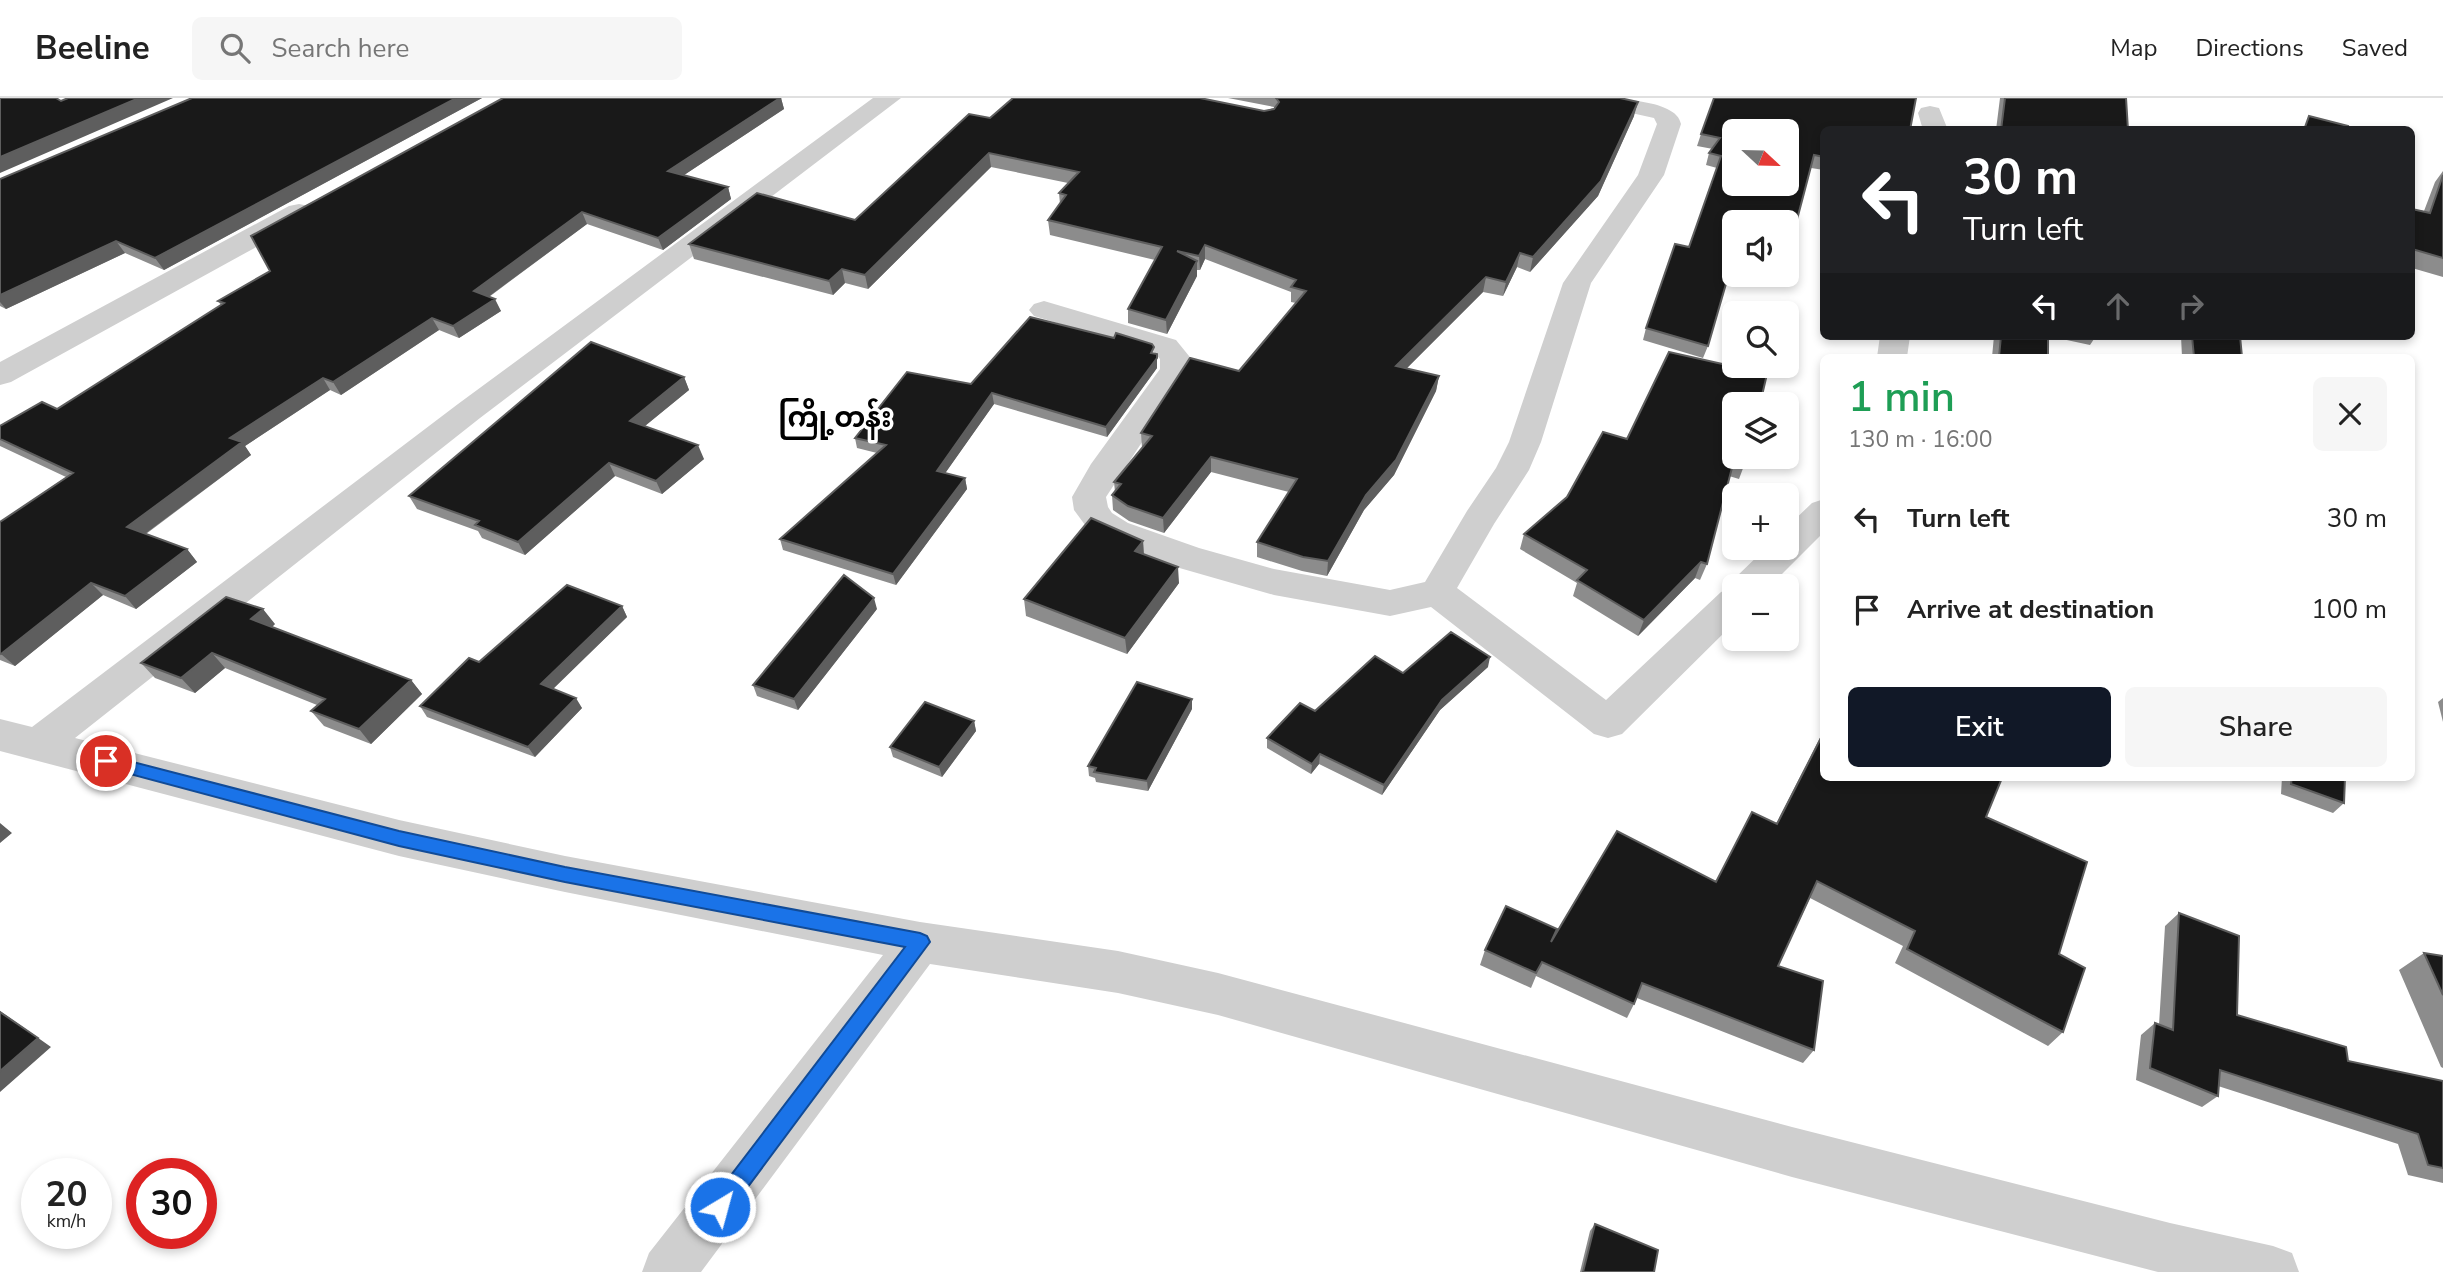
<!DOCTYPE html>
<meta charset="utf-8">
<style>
:root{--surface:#fff;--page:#f6f6f6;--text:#222;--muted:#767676;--line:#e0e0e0;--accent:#111827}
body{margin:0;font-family:"Nunito Sans","Noto Sans Myanmar",sans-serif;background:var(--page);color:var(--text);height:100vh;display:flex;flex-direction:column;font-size:26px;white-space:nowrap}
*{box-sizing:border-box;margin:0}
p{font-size:23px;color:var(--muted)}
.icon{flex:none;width:38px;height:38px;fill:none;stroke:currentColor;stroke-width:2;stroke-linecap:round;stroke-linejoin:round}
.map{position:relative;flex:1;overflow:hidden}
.sheet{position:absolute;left:1820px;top:256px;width:595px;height:427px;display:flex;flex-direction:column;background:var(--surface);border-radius:10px;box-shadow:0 4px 10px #0003}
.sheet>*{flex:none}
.banner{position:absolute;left:1820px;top:28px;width:595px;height:214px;border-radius:10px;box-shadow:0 4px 10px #0003;background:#202124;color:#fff;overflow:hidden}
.needle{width:46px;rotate:112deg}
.controls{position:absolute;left:1722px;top:21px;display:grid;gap:14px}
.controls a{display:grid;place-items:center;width:77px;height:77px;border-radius:10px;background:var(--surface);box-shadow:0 4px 10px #0003;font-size:35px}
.speed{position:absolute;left:21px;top:1060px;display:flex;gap:14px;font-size:35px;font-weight:700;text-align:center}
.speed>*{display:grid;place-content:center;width:91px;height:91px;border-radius:50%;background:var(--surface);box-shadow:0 4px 10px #0003;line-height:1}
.speed small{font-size:18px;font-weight:400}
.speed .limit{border:10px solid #d22;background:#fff;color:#111}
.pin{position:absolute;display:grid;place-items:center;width:60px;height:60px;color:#fff;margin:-30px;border:4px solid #fff;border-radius:50%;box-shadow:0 2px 7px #0007}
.me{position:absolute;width:77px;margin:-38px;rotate:37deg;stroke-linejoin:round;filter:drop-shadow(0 0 5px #0008)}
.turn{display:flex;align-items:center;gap:24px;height:147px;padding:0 28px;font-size:32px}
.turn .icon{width:91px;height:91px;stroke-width:2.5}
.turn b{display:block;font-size:49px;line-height:60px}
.lanes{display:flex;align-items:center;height:66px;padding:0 28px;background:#0003;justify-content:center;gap:35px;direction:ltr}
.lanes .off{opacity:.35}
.round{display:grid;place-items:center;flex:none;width:74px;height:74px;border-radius:10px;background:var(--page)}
.head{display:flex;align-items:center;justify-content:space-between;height:119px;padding:0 28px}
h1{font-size:42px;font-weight:600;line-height:52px;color:#1e9e55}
.primary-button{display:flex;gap:14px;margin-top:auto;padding:14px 28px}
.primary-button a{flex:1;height:80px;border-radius:10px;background:var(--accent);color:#fff;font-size:28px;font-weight:600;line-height:80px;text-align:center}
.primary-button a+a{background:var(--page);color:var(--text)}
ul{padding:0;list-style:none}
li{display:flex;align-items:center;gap:21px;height:91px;padding:0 28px}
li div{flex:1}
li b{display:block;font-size:26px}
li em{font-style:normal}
header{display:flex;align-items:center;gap:42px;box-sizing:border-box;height:98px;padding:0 35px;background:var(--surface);border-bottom:2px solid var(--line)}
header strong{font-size:33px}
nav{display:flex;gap:38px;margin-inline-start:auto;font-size:24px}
.search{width:490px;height:63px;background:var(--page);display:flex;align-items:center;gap:18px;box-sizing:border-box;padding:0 24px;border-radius:10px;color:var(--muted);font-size:26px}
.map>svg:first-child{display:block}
</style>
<header>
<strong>Beeline</strong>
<div class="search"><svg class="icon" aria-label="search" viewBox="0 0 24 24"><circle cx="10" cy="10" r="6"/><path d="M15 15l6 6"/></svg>Search here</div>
<nav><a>Map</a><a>Directions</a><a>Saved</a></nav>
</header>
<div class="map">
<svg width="2443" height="1174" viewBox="0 0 2443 1174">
<rect width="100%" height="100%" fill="#fff"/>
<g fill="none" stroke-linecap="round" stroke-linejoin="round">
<!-- minor -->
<path fill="#cfcfcf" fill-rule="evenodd" d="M873 0H901L480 320 75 640 399 722 565 758 920 824 1118 853 1218 875 1792 1029 2170 1125 2273 1148 2292 1155 2299 1174H2158L1792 1079 1218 917 1118 895 930 866 701 1174H642L649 1155 883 857 565 794 399 758 0 653V621L32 629 458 306Z
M1583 0C1607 0 1677 0 1681 26L1664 77 1591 185 1541 344 1529 372 1494 426 1457 490 1606 602 1721 494 1732 490 1736 479 1766 450H1787V429L1812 405 1824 401V434L1770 488H1734V525L1622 636 1608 640 1594 636 1431 509 1390 518 1274 497 1176 469 1104 441 1088 431 1074 412 1072 399 1091 366 1160 271V261L1154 254 1034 218 1029 212 1034 206 1044 203 1176 242 1189 258 1190 271 1106 399 1108 409 1112 415 1128 425 1199 450 1274 471 1390 492 1425 484 1467 413 1496 370 1509 344 1563 185 1638 77 1657 26 1654 20 1586 5Z
M1930 8 1939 10 1948 32H1923L1918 15 1921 10Z
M299 106 309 108 312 114 309 120 11 284 0 287V264L289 108Z
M1880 238H1910L1907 259H1877Z"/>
</g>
<!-- wall -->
<path fill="#8c8c8c" d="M192 0H482L164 172 125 155 6 211 0 208V81Z
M503 0H781L784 11 684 77 728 89 731 101 663 152 587 126 489 199 501 213 459 240 439 232 341 297 330 292 245 348 251 357 146 436 187 451 197 464 136 511 103 497 15 568 0 562V424L66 379 0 348V328L57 311 221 207 218 203 270 173Z
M1228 0H1620L1634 18 1598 98 1530 174 1517 169 1503 198 1483 194 1406 271 1439 278 1436 293 1394 377 1364 412 1327 478 1302 473 1257 459V444L1289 394 1211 374 1164 435 1129 423 1113 412 1112 397 1115 394 1114 384 1142 350 1141 335 1239 273 1296 205 1291 204V194L1205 161 1200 172H1197V178L1167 236 1128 225V211L1155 162 1050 137 1048 122 1060 106 1059 95 1068 85 991 69 868 191 845 185 833 197 694 161 689 146 855 122 990 20 1264 13 1274 10V9Z
M2000 0H2126L2128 32H1996Z
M1824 32V72L1811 70 1787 158V124H1734L1708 248 1703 260 1643 242 1646 230 1689 149 1717 70 1706 67 1709 55 1713 51 1697 48 1701 36Z
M2443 73V179L2412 170V111L2424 113 2435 84Z
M1994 238H2048V259H1992Z
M2048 238H2096L2090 247Z
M2181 238H2240L2242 259H2182Z
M1669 254 1745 365 1739 381 1729 378 1707 466 1700 482 1695 480 1638 538 1573 498 1577 485 1520 451 1524 436 1567 399 1627 341Z
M1155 256H1157V270L1107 339 994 306 945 375 965 380 967 391 896 487 783 452 780 441 877 355 857 350 855 340 971 286Z
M684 279 689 292 645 328 704 361 662 396 615 378 525 457 482 440 478 433 417 411 409 398Z
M1143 443 1144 457 1179 485 1127 556 1026 518 1024 501Z
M622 508 627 519 553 590 582 610 535 659 427 619 420 608 479 564Z
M877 511 798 612 757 598 753 587Z
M275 526 272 529 411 582 422 596 371 646 324 628 311 613 317 607 225 570 195 595 155 580 141 565Z
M1488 569 1440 612 1382 697 1319 666 1311 676 1267 650V640L1315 613 1403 575Z
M2443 600V624L2438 604Z
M1192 611 1148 693 1096 684 1095 680 1089 678 1088 668Z
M974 623 976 633 942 679 893 659 890 649Z
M1824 632V679L1986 719 2059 856 2063 934 2048 948 1895 865 1903 848 1810 800 1778 868 1814 952 1803 965 1637 900 1627 920 1536 878 1531 890 1480 867 1485 852 1553 840 1716 784 1776 726Z
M2282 679H2345L2344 705 2333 715 2281 696Z
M2179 815 2237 917 2348 963 2443 983V1085L2408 1077 2398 1046 2218 988V998L2202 1009 2136 982 2141 937 2155 925 2159 927 2165 828Z
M2424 855 2443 858V970L2441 969 2399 872Z
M1595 1126 1654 1174H1580L1590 1133Z"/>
<!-- shaded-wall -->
<path fill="#5e5e5e" d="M139 0H173L0 75V59Z
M456 0H482L164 172 155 160Z
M780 0H781L784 11 672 85 668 73Z
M1638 4 1634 18 1598 98 1530 174 1533 159Z
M989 55 991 69 868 191 865 177Z
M728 89 731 101 663 152 658 140Z
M582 114 587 126 480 205 474 193Z
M116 143 125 155 6 211 0 204V197Z
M1205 147V161L1200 172 1199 158Z
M1520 155 1517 169 1503 198 1506 184Z
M1197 163V178L1167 236 1166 222Z
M842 171 845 185 833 197 829 183Z
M1486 179 1483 194 1394 283 1396 268Z
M495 201 501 213 459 240 453 228Z
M432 220 439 232 341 297 333 284Z
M1157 260V270L1107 339 1106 329Z
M1439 278 1436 293 1394 377 1364 412 1327 478 1328 463 1366 397Z
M684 279 689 292 635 336 630 323Z
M323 280 330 292 245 348 251 357 138 441 127 429 230 340Z
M992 295 994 306 939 384 937 373Z
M698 347 704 361 662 396 656 383Z
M1211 359V374L1164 435 1163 420Z
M609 365 615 378 525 457 518 444Z
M965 380 967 391 896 487 893 476Z
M1143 443 1144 460 1135 453Z
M187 451 197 464 136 511 125 498Z
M1701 464 1695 480 1638 538 1644 522Z
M1178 469 1179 485 1127 556 1125 540Z
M91 485 103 497 15 568 1 556Z
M874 500 877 511 798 612 794 601Z
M622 508 627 519 548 596 541 586Z
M263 511 275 526 264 536 251 521Z
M212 555 225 570 195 595 181 580Z
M1490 559 1488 569 1440 612 1382 697 1384 687 1442 602Z
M411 582 422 596 371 646 359 631Z
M576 600 582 610 535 659 528 649Z
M1192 601V611L1148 693 1147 683Z
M974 623 976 633 942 679 939 669Z
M1320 656 1319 666 1311 676 1312 666Z
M0 725 12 735 0 745Z
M0 913 51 949 0 994Z"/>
<!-- building -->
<path fill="#191919" stroke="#5e5e5e" stroke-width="2" fill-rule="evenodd" d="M0 0H56L61 3 68 0H139L0 59Z
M192 0H456L155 160 116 143 0 197V81Z
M503 0H780L668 73 728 89 658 140 582 114 474 193 495 201 453 228 432 220 333 284 323 280 230 340 242 344 127 429 187 451 125 498 91 485 1 556 0 555V424L73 375 0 341V328L42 304 57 311 224 205 218 203 270 173 251 138Z
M1013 0H1200L1264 13 1274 11 1279 4 1276 0H1620L1638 4 1601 83 1533 159 1520 155 1506 184 1486 179 1396 268 1439 278 1396 362 1366 397 1328 463 1303 459 1257 444 1297 381 1211 359 1163 420 1128 408 1112 397 1121 386 1114 384 1152 338 1141 335 1190 260 1239 273 1306 193 1291 189 1296 182 1205 147 1199 158 1177 153 1197 163 1166 222 1128 211 1162 149 1048 122 1066 97 1059 95 1079 74 989 55 865 177 842 171 829 183 689 146 757 95 855 122 969 16 990 20Z
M1714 0H1916L1910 32H1824V59L1814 57 1789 152 1787 151V124H1734V158L1708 248 1646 230 1675 146 1689 149 1721 58 1709 55 1720 40 1701 36ZM1734 33H1787V86H1734Z
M2005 0H2126L2128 32H2001Z
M2309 18 2348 28 2347 32H2304Z
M2443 77V160L2412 151V111L2430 115Z
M1030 219 1114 240 1116 235 1152 246 1154 249 1151 255 1157 256V260L1106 329 992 295 937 373 965 380 893 476 780 441 886 347 855 340 907 274 971 286Z
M2001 238H2048V259H1999Z
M2192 238H2240L2242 259H2194Z
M591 244 684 279 630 323 698 347 656 383 609 365 518 444 475 427 479 423 409 398Z
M1669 254 1767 276 1760 306H1734V359H1746L1745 365 1734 362 1707 466 1701 464 1644 522 1577 482 1587 472 1524 436 1567 399 1603 334 1627 341Z
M1091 420 1143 443 1135 453 1178 469 1125 540 1024 501Z
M844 477 874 500 794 601 753 587Z
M567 487 622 508 541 586 576 600 528 649 420 608 469 560 479 564Z
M226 499 263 511 251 521 411 582 359 631 311 613 325 601 212 555 181 580 141 565Z
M1451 534 1490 559 1442 602 1384 687 1320 656 1312 666 1267 640 1300 605 1315 613 1375 558 1403 575Z
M1137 584 1192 601 1147 683 1094 674 1096 670 1088 668Z
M925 604 974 623 939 669 890 649Z
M1824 634V679H2001L2002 680 1986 719 2087 764 2059 856 2085 870 2063 934 1907 851 1915 833 1817 783 1778 868 1823 883 1814 952 1642 885 1634 906 1542 864 1536 875 1485 852 1506 808 1557 831 1551 844 1617 733 1716 784 1752 714 1777 726Z
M2292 679H2345L2344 705 2291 686Z
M2179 815 2239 838 2237 917 2346 949 2348 963 2443 983V1070L2428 1067 2418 1036 2220 972 2218 998 2150 970 2155 925 2173 932Z
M2424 855 2443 858V897Z
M0 914 38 940 0 973Z
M1595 1126 1658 1152 1654 1174H1583Z"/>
<!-- route -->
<path fill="#1a73e8" stroke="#114b97" stroke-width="2" d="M106 657 399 733 565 769 920 835 927 838 930 844 727 1117 720 1120 712 1117 709 1109 712 1102 905 849 565 784 399 748 100 668 98 663 100 659Z"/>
<g text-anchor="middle" stroke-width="7" stroke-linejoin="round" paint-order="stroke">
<!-- quarter labels -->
<g font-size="28" font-weight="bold" fill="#000" stroke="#fff">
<text x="835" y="329">ကြို့တန်း</text>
</g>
</g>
</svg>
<div class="controls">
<a><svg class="needle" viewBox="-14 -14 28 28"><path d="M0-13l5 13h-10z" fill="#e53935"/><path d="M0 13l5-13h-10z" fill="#767676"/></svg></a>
<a><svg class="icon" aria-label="sound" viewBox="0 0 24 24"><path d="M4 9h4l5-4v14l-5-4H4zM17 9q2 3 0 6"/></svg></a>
<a><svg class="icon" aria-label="search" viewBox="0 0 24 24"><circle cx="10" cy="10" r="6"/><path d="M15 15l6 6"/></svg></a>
<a><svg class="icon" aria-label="layers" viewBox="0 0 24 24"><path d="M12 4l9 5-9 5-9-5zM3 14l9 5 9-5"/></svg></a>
<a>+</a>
<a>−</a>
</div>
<div class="speed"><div>20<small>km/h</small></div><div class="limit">30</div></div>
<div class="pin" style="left:106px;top:663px;background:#d93025"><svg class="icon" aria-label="arrive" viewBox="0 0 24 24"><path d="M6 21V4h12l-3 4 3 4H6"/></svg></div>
<svg class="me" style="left:720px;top:1109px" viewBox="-20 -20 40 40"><circle r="17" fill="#1a73e8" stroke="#fff" stroke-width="3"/><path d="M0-11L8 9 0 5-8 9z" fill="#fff"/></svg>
<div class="banner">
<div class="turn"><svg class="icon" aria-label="left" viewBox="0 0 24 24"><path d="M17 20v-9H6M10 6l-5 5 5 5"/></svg><div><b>30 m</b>Turn left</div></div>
<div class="lanes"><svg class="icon" aria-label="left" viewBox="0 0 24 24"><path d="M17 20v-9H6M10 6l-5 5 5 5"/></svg><svg class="icon off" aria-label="ahead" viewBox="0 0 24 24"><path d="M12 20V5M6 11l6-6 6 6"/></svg><svg class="icon off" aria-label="right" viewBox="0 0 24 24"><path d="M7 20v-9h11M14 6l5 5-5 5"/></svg></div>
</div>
<section class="sheet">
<div class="head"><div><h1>1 min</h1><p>130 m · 16:00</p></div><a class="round"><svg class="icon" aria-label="close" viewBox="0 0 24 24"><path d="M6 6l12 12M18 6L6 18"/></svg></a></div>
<ul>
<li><svg class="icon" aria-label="left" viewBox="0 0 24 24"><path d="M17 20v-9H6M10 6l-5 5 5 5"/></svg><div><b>Turn left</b></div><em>30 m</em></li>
<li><svg class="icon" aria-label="arrive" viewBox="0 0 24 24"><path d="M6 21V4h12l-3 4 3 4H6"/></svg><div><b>Arrive at destination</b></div><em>100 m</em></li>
</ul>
<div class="primary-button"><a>Exit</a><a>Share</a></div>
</section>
</div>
